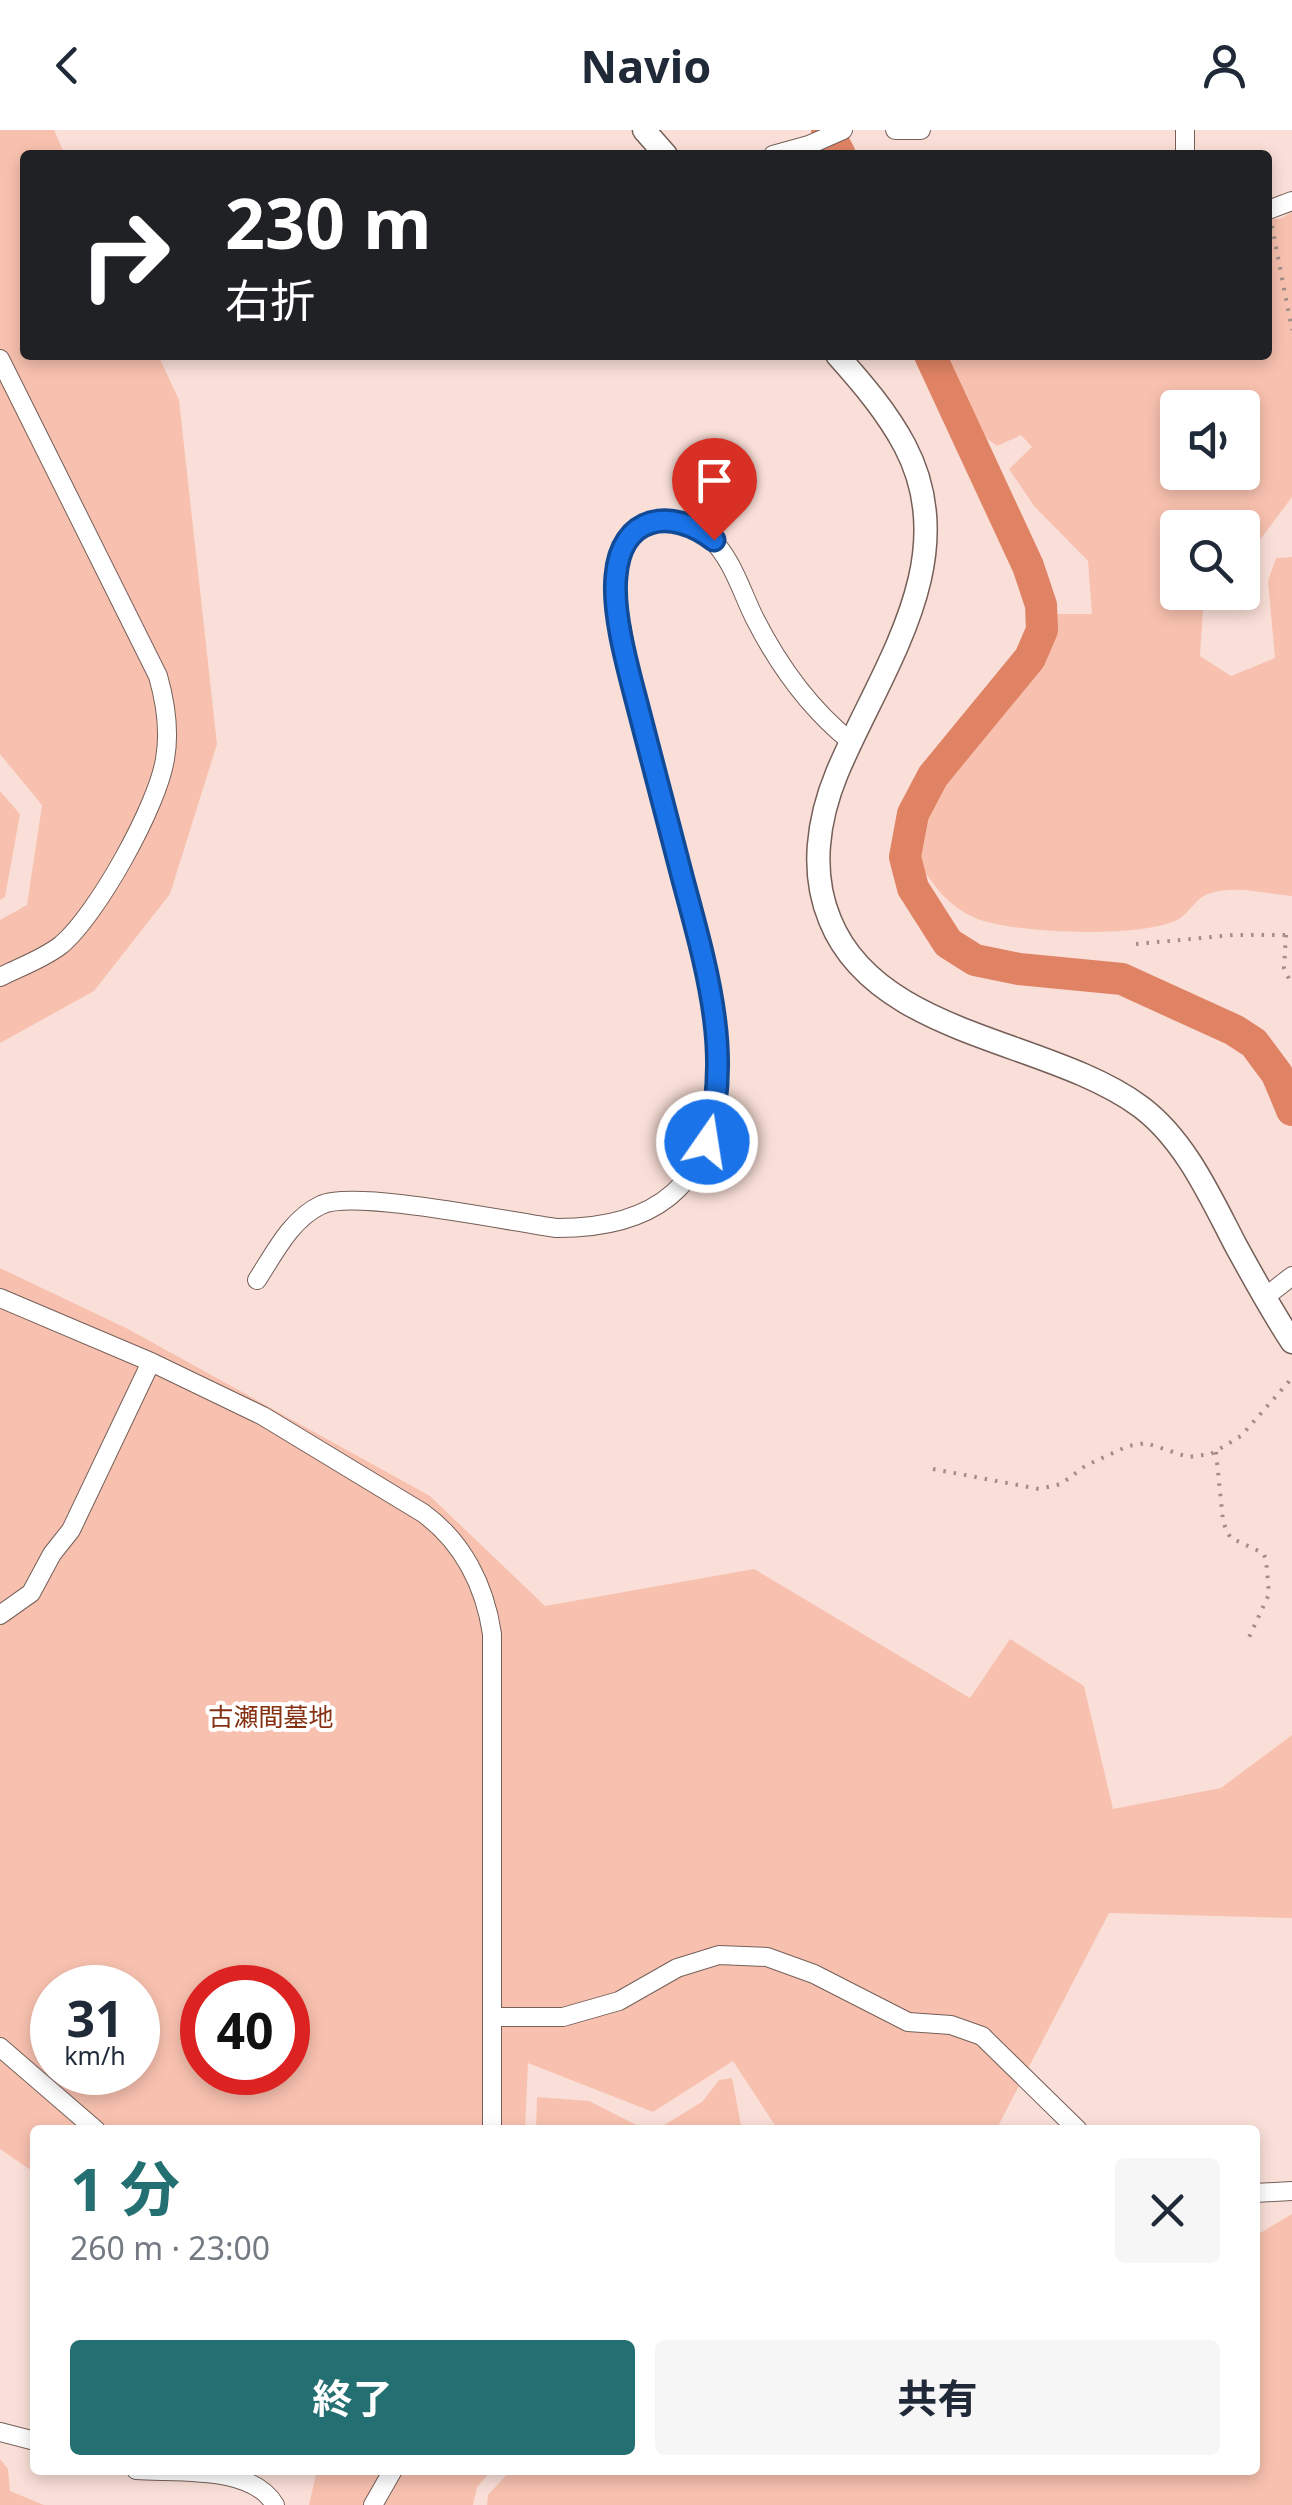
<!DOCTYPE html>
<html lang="ja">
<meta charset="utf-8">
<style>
:root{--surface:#fff;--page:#f6f6f7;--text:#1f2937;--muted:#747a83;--accent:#246f71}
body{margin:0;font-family:"Noto Sans","Noto Sans JP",sans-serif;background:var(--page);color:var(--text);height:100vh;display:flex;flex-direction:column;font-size:38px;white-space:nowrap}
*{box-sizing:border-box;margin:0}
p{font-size:32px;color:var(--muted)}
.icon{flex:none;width:55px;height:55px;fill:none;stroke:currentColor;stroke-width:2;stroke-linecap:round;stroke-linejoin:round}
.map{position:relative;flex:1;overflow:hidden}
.sheet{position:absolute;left:30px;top:1995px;width:1230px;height:350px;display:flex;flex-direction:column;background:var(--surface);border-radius:10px;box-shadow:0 5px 15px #0003}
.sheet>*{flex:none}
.hud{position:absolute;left:20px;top:20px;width:1252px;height:210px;border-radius:10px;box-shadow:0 5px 15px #0003;background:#202124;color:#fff;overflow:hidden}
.controls{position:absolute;left:1160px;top:260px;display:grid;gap:20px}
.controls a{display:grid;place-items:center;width:100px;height:100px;border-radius:10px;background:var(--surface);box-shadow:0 5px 15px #0003;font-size:50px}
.speed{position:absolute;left:30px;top:1835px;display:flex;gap:20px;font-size:50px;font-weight:700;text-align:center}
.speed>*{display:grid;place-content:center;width:130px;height:130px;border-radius:50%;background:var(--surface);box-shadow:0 5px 15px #0003;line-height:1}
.speed small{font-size:25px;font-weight:400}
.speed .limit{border:15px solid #d22;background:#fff;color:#111}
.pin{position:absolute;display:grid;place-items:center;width:85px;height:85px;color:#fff;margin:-102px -42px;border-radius:50% 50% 50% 0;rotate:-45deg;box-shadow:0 0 10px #0007}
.pin .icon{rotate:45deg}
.me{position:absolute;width:110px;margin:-55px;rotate:13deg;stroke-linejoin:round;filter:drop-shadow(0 0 8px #0008)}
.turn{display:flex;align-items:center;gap:35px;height:210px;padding:0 40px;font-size:45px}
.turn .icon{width:130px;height:130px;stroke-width:2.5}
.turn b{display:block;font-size:70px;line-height:85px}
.round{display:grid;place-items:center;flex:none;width:105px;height:105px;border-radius:10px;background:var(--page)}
.headline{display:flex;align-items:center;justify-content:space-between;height:170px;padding:0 40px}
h1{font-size:60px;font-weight:700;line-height:75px;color:var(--accent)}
.button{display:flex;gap:20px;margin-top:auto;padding:20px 40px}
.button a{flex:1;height:115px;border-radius:10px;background:var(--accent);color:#fff;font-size:40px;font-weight:700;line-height:115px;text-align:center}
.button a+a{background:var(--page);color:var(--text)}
header{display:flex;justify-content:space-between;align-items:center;height:130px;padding:0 40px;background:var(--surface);font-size:45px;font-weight:700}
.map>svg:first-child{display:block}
</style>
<header><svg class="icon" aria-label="back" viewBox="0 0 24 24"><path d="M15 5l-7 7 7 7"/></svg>Navio<svg class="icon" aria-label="person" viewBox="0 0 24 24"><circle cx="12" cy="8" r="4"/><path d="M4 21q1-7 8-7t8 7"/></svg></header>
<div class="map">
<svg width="1292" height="2375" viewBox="0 0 1292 2375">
<rect width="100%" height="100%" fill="#f9dfd7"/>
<!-- green -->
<path fill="#f8c1af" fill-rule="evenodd" d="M0 0H54L65 25H25V225H158L179 270 217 614 170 764 94 861 0 913V790L27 775 42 675 0 624Z
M1292 82V367L1259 411V434L1243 439 1242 398H1178V462L1204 463 1200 526 1231 546 1275 528 1268 451 1276 428 1292 427V766C1264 764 1236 754 1208 764 1196 768 1190 782 1179 789 1144 809 1009 804 973 787 948 775 934 757 920 734L926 703 922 692 946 642 1032 538 1056 484H1092L1088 431 1034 376 1009 339 1032 317 1021 305 997 316 975 300 942 225H1268V88L1280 89ZM1178 278H1242V342H1178Z
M0 661 20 684 5 767 0 770Z
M0 1138 128 1199 430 1366 545 1476 754 1439 970 1568 1010 1509 1084 1556 1113 1679 1221 1658 1292 1605V1788L1109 1783 996 2000H778L733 1931 653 1982 528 1933 525 2000H35V2043L0 2019ZM52 1858H138V1942H52ZM202 1858H288V1942H202Z
M732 1948 742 2000H656L702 1972 719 1950Z
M537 1967 589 1971 646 2000H536Z
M1292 2084V2375H487L488 2365 511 2340H1255V2106Z
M0 2329 8 2339 10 2361 44 2375H0Z
M317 2340H492L477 2357 473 2375H309Z"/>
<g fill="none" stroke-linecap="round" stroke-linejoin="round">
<!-- river -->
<path stroke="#e08364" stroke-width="32" d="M827 0 840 25
M930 225 1028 436 1041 475 1042 500 1030 528 933 646 913 684 905 727 913 758 948 813 975 830 1019 839 1122 849 1234 900 1254 913 1277 944 1292 980"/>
<defs>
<path id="minor" d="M895 0H921
M1185 0V25
M773 25 809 15 843 0
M1268 80 1292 71
M0 229 158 546C166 574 170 601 165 629 158 675 97 785 61 815 43 829 20 837 0 847
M257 1150C274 1124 291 1089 321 1075 354 1059 511 1092 556 1098 782 1099 715 871 679 733 660 659 637 586 624 511 620 487 612 461 617 436 620 421 630 409 639 397 665 387 688 387 710 408 732 428 742 463 755 489 779 536 809 578 850 611
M0 1168 151 1232 263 1286 423 1383C463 1412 485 1456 492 1504V2000
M1264 1168 1292 1146
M0 1485 31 1463 52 1424 71 1400 151 1232
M493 1887H563L619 1871 677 1838 719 1825 767 1827 814 1844 908 1892 951 1895 982 1906 1078 2000
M0 1917 96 2000
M1255 2063 1292 2061
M0 2302 35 2311
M136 2340C178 2343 252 2335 275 2375
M373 2375 393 2340"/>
<path id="major" d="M644 0 666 25
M837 225C862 253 887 282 905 316 965 430 880 540 837 643 818 689 810 742 830 790 877 907 1050 909 1141 977 1185 1010 1210 1066 1235 1114 1253 1147 1271 1180 1292 1212"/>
</defs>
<!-- minor casing -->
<use href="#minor" stroke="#755f58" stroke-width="20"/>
<!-- major casing -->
<use href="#major" stroke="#755f58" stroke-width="25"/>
<!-- path -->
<path stroke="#a18e88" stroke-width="4" stroke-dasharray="2.5 8" stroke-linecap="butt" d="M1272 96 1292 200
M1286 805 1284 838 1292 855
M1136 814 1234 805H1292
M1216 1322 1223 1391 1227 1402 1231 1408 1263 1423 1266 1429 1269 1464 1246 1514
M933 1339 1039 1359 1061 1354 1085 1336 1128 1316 1146 1313 1188 1327 1211 1324 1241 1306 1292 1248"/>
<!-- minor -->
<use href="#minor" stroke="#fff" stroke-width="18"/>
<!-- major -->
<use href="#major" stroke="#fff" stroke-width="22"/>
</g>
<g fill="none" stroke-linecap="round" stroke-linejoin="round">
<defs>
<path id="route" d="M707 1012C733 924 706 836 683 750 668 694 654 637 639 581 629 542 612 485 616 446 621 385 671 377 714 410"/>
</defs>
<!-- route casing -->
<use href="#route" stroke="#114b97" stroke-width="25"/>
<!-- route -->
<use href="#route" stroke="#1a73e8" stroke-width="18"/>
</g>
<g text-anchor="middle" stroke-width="8" stroke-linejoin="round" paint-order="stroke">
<!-- park labels -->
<g font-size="25" fill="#853112" stroke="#fff">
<text x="271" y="1596">古瀬間墓地</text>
</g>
</g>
</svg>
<div class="controls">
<a><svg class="icon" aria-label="sound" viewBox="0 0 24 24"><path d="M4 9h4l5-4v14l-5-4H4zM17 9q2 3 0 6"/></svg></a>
<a><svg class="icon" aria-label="search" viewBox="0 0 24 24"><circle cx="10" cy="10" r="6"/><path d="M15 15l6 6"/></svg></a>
</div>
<div class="speed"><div>31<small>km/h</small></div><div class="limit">40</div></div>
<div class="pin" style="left:714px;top:410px;background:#d93025"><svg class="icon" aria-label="arrive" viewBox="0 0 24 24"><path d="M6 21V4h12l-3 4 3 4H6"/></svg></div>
<svg class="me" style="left:707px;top:1012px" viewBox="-20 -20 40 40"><circle r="17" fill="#1a73e8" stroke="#fff" stroke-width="3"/><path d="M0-11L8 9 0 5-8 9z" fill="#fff"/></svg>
<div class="hud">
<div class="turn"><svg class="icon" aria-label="right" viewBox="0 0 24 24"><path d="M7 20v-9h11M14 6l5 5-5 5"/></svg><div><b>230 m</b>右折</div></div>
</div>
<section class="sheet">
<div class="headline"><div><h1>1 分</h1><p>260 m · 23:00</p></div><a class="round"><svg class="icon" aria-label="close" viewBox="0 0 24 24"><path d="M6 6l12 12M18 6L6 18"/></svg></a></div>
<div class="button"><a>終了</a><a>共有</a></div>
</section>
</div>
